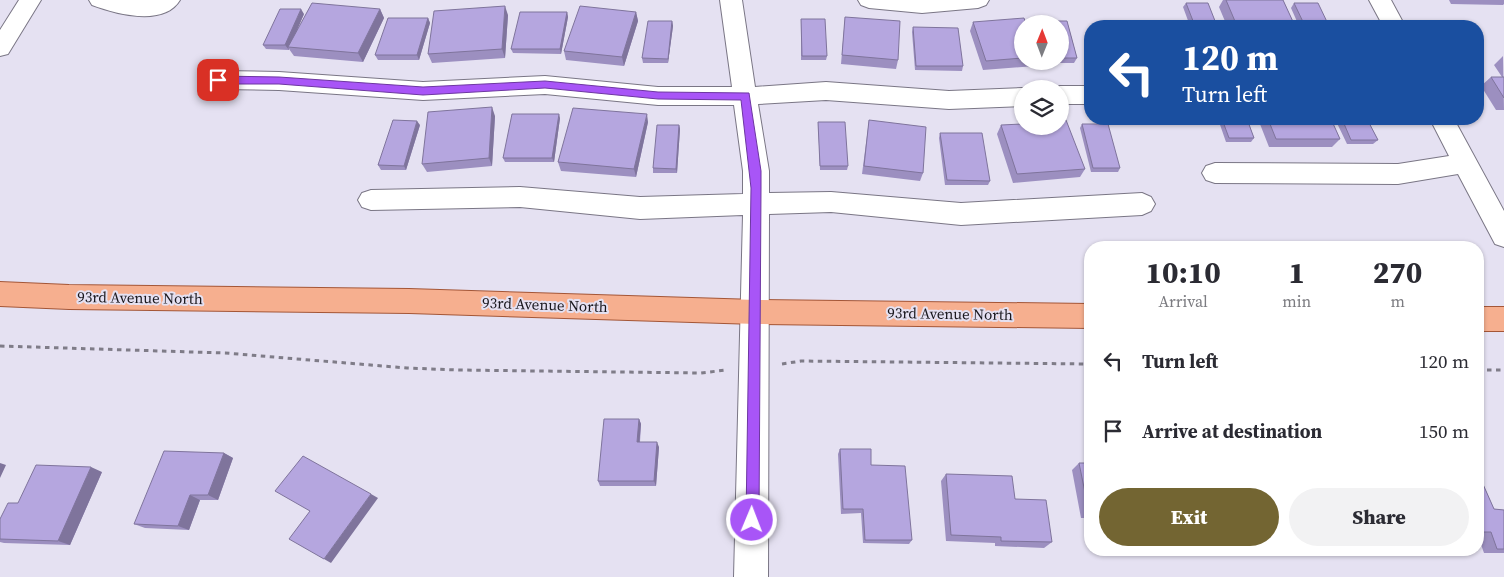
<!DOCTYPE html>
<style>
:root{--surface:#fff;--page:#f2f2f3;--text:#2b2b33;--muted:#7c7c81;--accent:#736532}
body{margin:0;font-family:"Source Serif 4",serif;background:var(--page);color:var(--text);height:100vh;display:flex;flex-direction:column;font-size:19px;white-space:nowrap}
*{box-sizing:border-box;margin:0}
p{font-size:16px;color:var(--muted)}
.icon{flex:none;width:28px;height:28px;fill:none;stroke:currentColor;stroke-width:2;stroke-linecap:round;stroke-linejoin:round}
.map{position:relative;flex:1;overflow:hidden}
.sheet{position:absolute;left:1084px;top:241px;width:400px;height:315px;display:flex;flex-direction:column;background:var(--surface);border-radius:20px;box-shadow:0 1px 4px #0004}
.sheet>*{flex:none}
.banner{position:absolute;left:1084px;top:20px;width:400px;height:105px;border-radius:20px;box-shadow:0 1px 4px #0004;background:#1a4fa0;color:#fff;overflow:hidden}
.needle{width:32px;rotate:1deg}
.fabs{position:absolute;left:1014px;top:15px;display:grid;gap:10px}
.fabs a{display:grid;place-items:center;width:55px;height:55px;border-radius:50%;background:var(--surface);box-shadow:0 1px 4px #0004;font-size:25px}
.pin{position:absolute;display:grid;place-items:center;width:42px;height:42px;color:#fff;margin:-21px;border-radius:10px;box-shadow:0 2px 8px #0006}
.me{position:absolute;width:55px;margin:-28px;rotate:1deg;stroke-linejoin:round;filter:drop-shadow(0 0 4px #0008)}
.turn{display:flex;align-items:center;gap:18px;height:105px;padding:0 15px;font-size:22px}
.turn .icon{width:65px;height:65px;stroke-width:2.5}
.turn b{display:block;font-size:35px;line-height:42px}
.eta{display:flex;justify-content:space-evenly;align-items:center;height:85px;text-align:center}
.eta b{font-size:30px;font-weight:800;line-height:35px}
.cta{display:flex;gap:10px;margin-top:auto;padding:10px 15px}
.cta a{flex:1;height:58px;border-radius:30px;background:var(--accent);color:#fff;font-size:20px;font-weight:800;line-height:58px;text-align:center}
.cta a+a{background:var(--page);color:var(--text)}
ul{padding:0;list-style:none}
li{display:flex;align-items:center;gap:15px;height:70px;padding:0 15px}
li div{flex:1}
li b{display:block;font-size:19px}
li em{font-style:normal}
.map>svg:first-child{display:block}
</style>
<div class="map">
<svg width="1504" height="577" viewBox="0 0 1504 577">
<rect width="100%" height="100%" fill="#e5e1f2"/>
<g fill="none" stroke-linecap="round" stroke-linejoin="round">
<defs>
<path id="minor" d="M19 0H41L8 54 0 56V30Z
M89 0H180C164 27 116 14 92 5Z
M720 0H742L755 87 826 82 949 91 1022 88 1024 89H1022V106L949 109 826 100 758 104 769 171V193L831 192 961 203 1142 193 1151 197 1155 204 1151 211 1142 215 961 225 831 212 769 214 768 577H734L743 215 640 219 520 207 371 210 362 207 358 200 362 193 371 190 520 187 640 197 743 194V171L734 105H658L545 94 423 100 279 90 218 89 210 86 206 80 210 74 218 71 279 72 423 82 545 76 658 87H732Z
M858 0H989L986 5 978 8 922 13 869 8 861 5Z
M1369 0H1391L1405 26H1383Z
M1060 86H1090V104H1060V89H1052Z
M1430 119H1454L1504 211V247L1495 244 1458 174 1398 184 1215 183 1206 180 1202 173 1206 166 1215 163 1398 164 1449 156Z"/>
<path id="major" d="M0 282 69 285 409 289 756 300 1090 304V328L756 324 409 313 69 309 0 306Z
M1478 307H1504V331H1478Z"/>
</defs>
<!-- minor casing -->
<use href="#minor" stroke="#7a7685" stroke-width="2"/>
<!-- major casing -->
<use href="#major" stroke="#a45637" stroke-width="2"/>
<!-- path -->
<path stroke="#7f7c88" stroke-width="3" stroke-dasharray="4.5 4.5" stroke-linecap="butt" d="M0 346 225 353 407 368 458 370 701 373 726 370
M782 364 801 361 1090 364
M1478 370H1504"/>
<!-- minor -->
<use href="#minor" fill="#fff" fill-rule="evenodd"/>
<!-- major -->
<use href="#major" fill="#f6af8f" fill-rule="evenodd"/>
</g>
<!-- wall -->
<path fill="#9c8fc0" d="M1223 0H1283L1295 26H1227L1219 7Z
M1449 0H1504V4L1503 5 1451 4Z
M1186 3 1217 26H1190L1183 7Z
M1294 3 1329 26H1299L1291 8Z
M380 9 384 18 363 62 294 56 289 49V50L266 49 263 45 304 14 296 31Z
M567 12 568 17 561 54 513 53 511 49Z
M636 12 638 21 624 66 566 60 564 51Z
M508 15 505 58 432 63 428 54Z
M845 17 898 60 896 69 841 64Z
M428 18 430 23 419 60H378L375 55Z
M801 19 827 56 826 60H801Z
M672 21 673 26 668 63H643L642 58Z
M1042 21H1067L1077 58 1074 63H1049V61H1060V24H1041Z
M973 22 1022 24V61H1037L1035 66 983 70 970 31Z
M913 27 963 66 962 71 915 70 912 32Z
M1503 56 1504 110H1496L1481 86 1491 77H1502L1494 65Z
M495 116 492 166 427 172 422 164Z
M560 118 554 162H505L503 158Z
M1218 119H1247L1254 138 1251 142H1226Z
M1258 119H1331L1340 139 1332 147H1269Z
M1335 119H1367L1378 140 1373 144H1347Z
M869 120 923 173 920 181 862 174Z
M648 122 636 177 561 171 558 162Z
M818 122 848 166 847 170H820Z
M1082 124 1120 168 1118 172H1091L1080 128Z
M420 125 406 170H381L378 165Z
M679 125 680 129 677 173H653V168Z
M1001 125 1085 169 1080 177 1013 183 997 134Z
M940 133 990 181 988 185H945L939 138Z
M639 419 641 424 640 442 659 447 656 486H600L598 481Z
M840 449 871 465 912 540 909 544 863 543 861 513 841 514 838 454Z
M224 453 233 458 218 500H200L189 530 145 528 134 524Z
M1079 463H1090V518H1081L1072 470Z
M102 472 70 545 4 543 0 542V519L18 503Z
M1478 473 1494 509 1504 510V553H1484L1478 536Z
M946 474 1015 499 1052 542 1044 548 995 546V543L946 541 941 481Z
M1362 550H1408L1402 552H1362Z"/>
<!-- shaded-wall -->
<path fill="#7f749c" d="M505 6 508 15 505 58 502 49Z
M301 9 304 14 290 47H288L289 50 285 45Z
M380 9 384 18 363 62 358 53Z
M567 12 568 17 561 54 560 49Z
M636 12 638 21 624 66 622 57Z
M428 18 430 23 419 60 417 55Z
M672 21 673 26 668 63V59Z
M492 107 495 116 492 166 489 158Z
M559 114 560 118 554 162 552 158Z
M647 114 648 122 636 177 634 169Z
M417 121 420 125 406 170 404 166Z
M679 125 680 129 677 173 676 169Z
M639 419 641 424 639 447 637 442Z
M657 442 659 447 656 486 654 481Z
M224 453 233 458 218 500 208 495Z
M0 463 6 465 0 478Z
M91 467 102 472 70 545 58 541Z
M371 494 378 498 331 563 324 559Z
M190 495 200 500 189 530 178 526Z"/>
<!-- building -->
<path fill="#b5a6df" stroke="#7f749c" d="M1226 0H1283L1295 26H1237Z
M312 3 380 9 358 53 288 47Z
M1186 3H1208L1217 26H1195Z
M1294 3H1318L1329 26H1305Z
M505 6 502 49 428 54 434 11Z
M580 6 636 12 622 57 564 51Z
M280 9H301L285 45H263Z
M520 12H567L560 49H511Z
M845 17 900 21 898 60 842 55Z
M388 18H428L417 55H375Z
M1024 18 1026 24H1022V58L986 61 973 22Z
M801 19H825L827 56H802Z
M648 21H672L668 59 642 58Z
M1042 21H1067L1077 58H1060V24H1043Z
M913 27 958 28 963 66H916Z
M1491 77H1504V98Z
M492 107 489 158 422 164 428 112Z
M573 108 647 114 634 169 558 162Z
M512 114H559L552 158H503Z
M1222 119H1247L1254 138H1229Z
M1268 119H1331L1340 139H1276Z
M1342 119H1367L1378 140H1351Z
M393 120 417 121 404 166 378 165Z
M869 120 926 127 923 173 864 166Z
M1066 120 1085 169 1017 174 1001 125 1022 124V126H1060V121Z
M818 122H845L848 166H820Z
M1082 124H1108L1120 168H1093Z
M657 125H679L676 169 653 168Z
M940 133H982L990 181 947 180Z
M604 419H639L637 442H657L654 481H598Z
M840 449H871V465L905 466 912 540H865L863 509H843Z
M164 451 224 453 208 495H190L178 526 134 524Z
M303 456 371 494 324 559 289 539 310 511 275 491Z
M1079 463H1090V512H1089Z
M36 465 91 467 58 541 0 539V519L8 503H18Z
M1478 473 1494 509 1504 510V549H1497L1491 532H1478Z
M946 474 1012 476 1015 499 1046 500 1052 542 1001 541V537L951 535Z"/>
<!-- route -->
<path fill="#a855f7" stroke="#6d37a1" d="M218 76 279 77 423 87 545 81 658 92 749 93 761 171V188L759 520 757 524 752 526 748 524 746 520 751 188 741 100 658 99 545 88 423 95 279 84H218L213 80Z"/>
<g text-anchor="middle" stroke-width="4" stroke-linejoin="round" paint-order="stroke">
<!-- street labels -->
<g font-size="15" fill="#18161c" stroke="#e5e1f2">
<text transform="translate(140 298) rotate(1)" y="5">93rd Avenue North</text>
<text transform="translate(545 305) rotate(2)" y="5">93rd Avenue North</text>
<text transform="translate(950 314) rotate(1)" y="5">93rd Avenue North</text>
</g>
</g>
</svg>
<div class="fabs">
<a><svg class="needle" viewBox="-14 -14 28 28"><path d="M0-13l5 13h-10z" fill="#e53935"/><path d="M0 13l5-13h-10z" fill="#7c7c81"/></svg></a>
<a><svg class="icon" aria-label="layers" viewBox="0 0 24 24"><path d="M12 4l9 5-9 5-9-5zM3 14l9 5 9-5"/></svg></a>
</div>
<div class="pin" style="left:218px;top:80px;background:#d93025"><svg class="icon" aria-label="arrive" viewBox="0 0 24 24"><path d="M6 21V4h12l-3 4 3 4H6"/></svg></div>
<svg class="me" style="left:752px;top:520px" viewBox="-20 -20 40 40"><circle r="17" fill="#a855f7" stroke="#fff" stroke-width="3"/><path d="M0-11L8 9 0 5-8 9z" fill="#fff"/></svg>
<div class="banner">
<div class="turn"><svg class="icon" aria-label="left" viewBox="0 0 24 24"><path d="M17 20v-9H6M10 6l-5 5 5 5"/></svg><div><b>120 m</b>Turn left</div></div>
</div>
<section class="sheet">
<div class="eta">
<div><b>10:10</b><p>Arrival</p></div>
<div><b>1</b><p>min</p></div>
<div><b>270</b><p>m</p></div>
</div>
<ul>
<li><svg class="icon" aria-label="left" viewBox="0 0 24 24"><path d="M17 20v-9H6M10 6l-5 5 5 5"/></svg><div><b>Turn left</b></div><em>120 m</em></li>
<li><svg class="icon" aria-label="arrive" viewBox="0 0 24 24"><path d="M6 21V4h12l-3 4 3 4H6"/></svg><div><b>Arrive at destination</b></div><em>150 m</em></li>
</ul>
<div class="cta"><a>Exit</a><a>Share</a></div>
</section>
</div>
